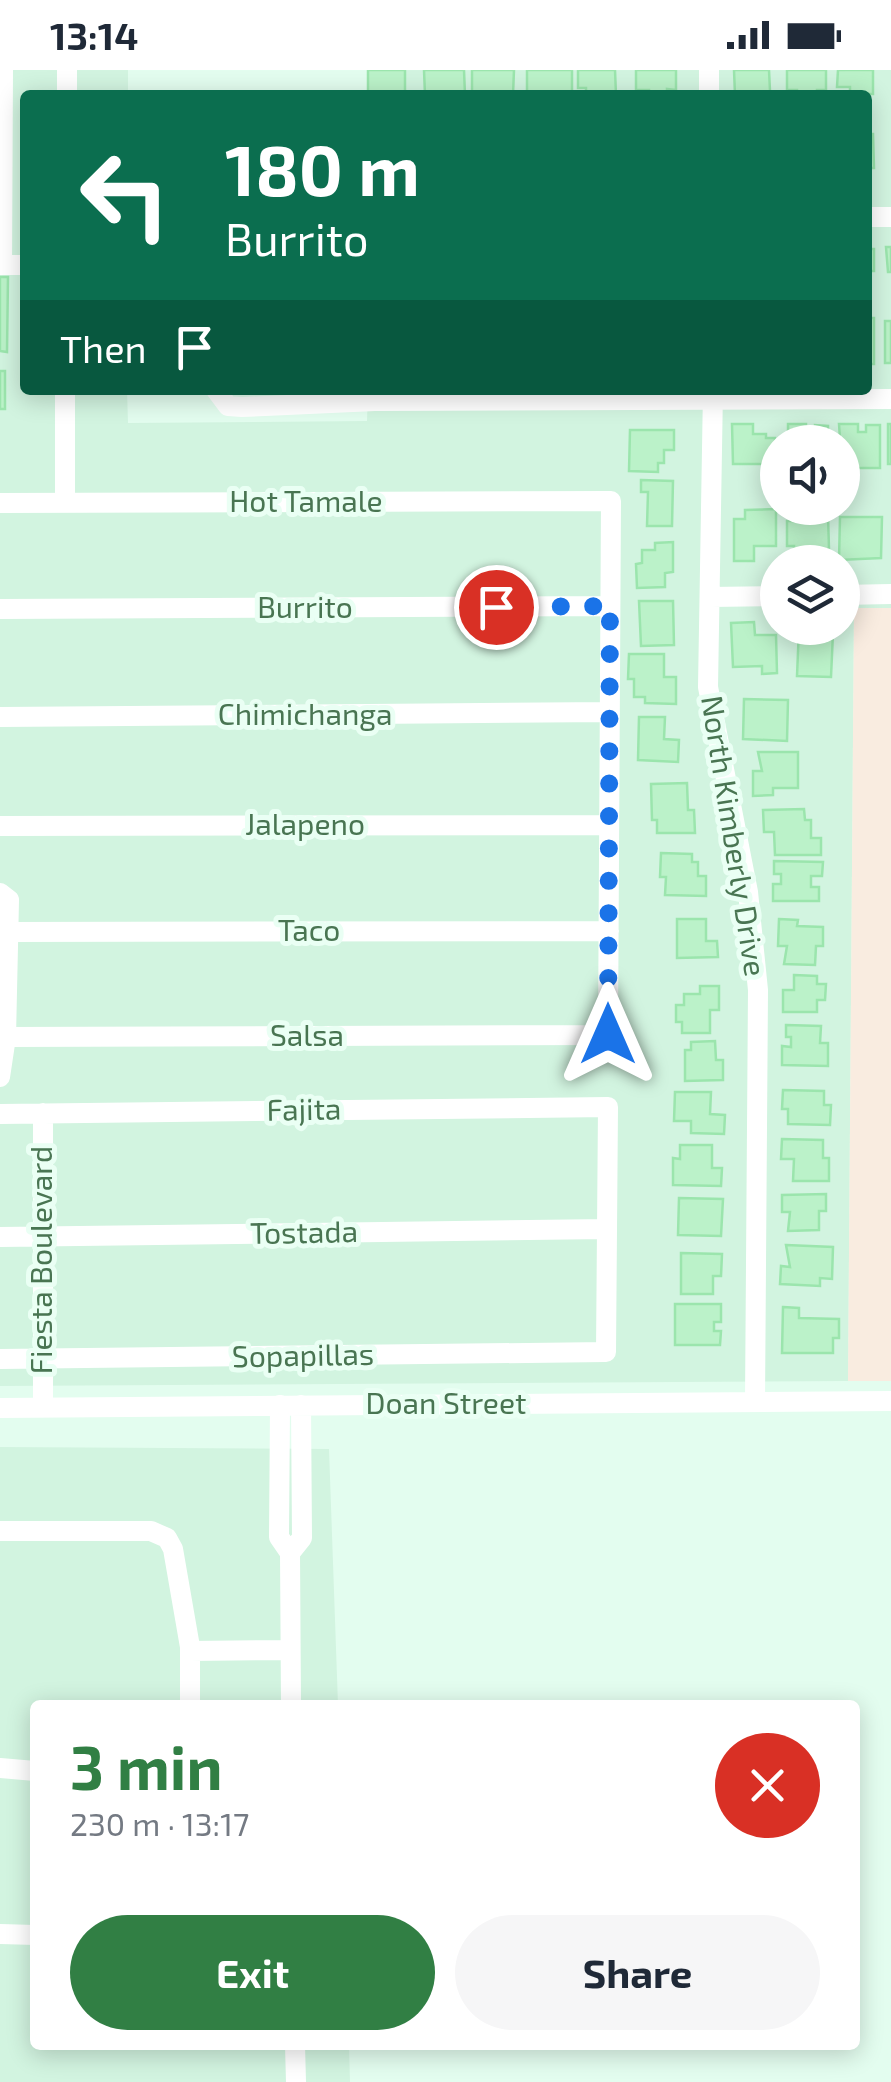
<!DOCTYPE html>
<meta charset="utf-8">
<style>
:root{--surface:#fff;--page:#f6f6f7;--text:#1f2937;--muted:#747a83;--accent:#317f44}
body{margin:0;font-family:"Exo 2",sans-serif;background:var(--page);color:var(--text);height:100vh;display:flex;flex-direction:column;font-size:38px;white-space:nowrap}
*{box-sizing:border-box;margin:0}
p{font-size:32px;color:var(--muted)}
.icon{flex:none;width:55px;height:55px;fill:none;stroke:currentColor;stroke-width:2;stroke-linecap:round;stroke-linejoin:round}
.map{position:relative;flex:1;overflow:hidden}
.side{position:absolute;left:30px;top:1630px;width:830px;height:350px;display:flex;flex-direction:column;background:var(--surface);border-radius:10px;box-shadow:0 5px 25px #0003}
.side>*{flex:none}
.guide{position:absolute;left:20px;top:20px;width:852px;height:305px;border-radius:10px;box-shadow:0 5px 25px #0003;background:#0b6e4f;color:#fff;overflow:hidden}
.tools{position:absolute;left:760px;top:355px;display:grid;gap:20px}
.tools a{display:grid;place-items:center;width:100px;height:100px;border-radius:50%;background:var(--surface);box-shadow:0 5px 25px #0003;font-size:50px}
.pin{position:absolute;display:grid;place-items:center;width:85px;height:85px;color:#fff;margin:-42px;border:5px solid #fff;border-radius:50%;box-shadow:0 2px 10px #0007}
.me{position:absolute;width:110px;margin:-55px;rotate:0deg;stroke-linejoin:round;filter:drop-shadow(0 0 8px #0008)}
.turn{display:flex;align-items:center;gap:35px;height:210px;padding:0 40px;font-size:45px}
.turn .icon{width:130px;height:130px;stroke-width:2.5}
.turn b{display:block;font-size:70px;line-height:85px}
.then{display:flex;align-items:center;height:95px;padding:0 40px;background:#0003;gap:20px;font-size:38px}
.round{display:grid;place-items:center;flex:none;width:105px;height:105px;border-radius:52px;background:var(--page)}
.overview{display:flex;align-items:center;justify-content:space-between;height:170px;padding:0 40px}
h1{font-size:60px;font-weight:700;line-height:75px;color:var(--accent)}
.cta{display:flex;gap:20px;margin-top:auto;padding:20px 40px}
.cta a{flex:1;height:115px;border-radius:60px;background:var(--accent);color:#fff;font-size:40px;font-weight:700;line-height:115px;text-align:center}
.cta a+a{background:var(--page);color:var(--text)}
.status{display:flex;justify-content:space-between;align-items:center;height:70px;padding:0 50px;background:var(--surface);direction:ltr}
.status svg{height:28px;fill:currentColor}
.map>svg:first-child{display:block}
</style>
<div class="status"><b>13:14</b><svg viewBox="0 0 49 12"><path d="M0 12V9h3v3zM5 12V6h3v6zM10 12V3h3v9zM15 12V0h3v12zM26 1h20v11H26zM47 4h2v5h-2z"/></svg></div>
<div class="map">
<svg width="891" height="2012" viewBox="0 0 891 2012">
<rect width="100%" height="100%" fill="#e3fdef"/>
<!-- residential -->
<path fill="#d2f4e0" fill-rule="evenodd" d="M0 0H128V25H25V320H127L128 353 367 351 368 320H868V25H368V0H891V538L854 539 848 1311 0 1316ZM778 372H842V438H778ZM778 492H842V558H778Z
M0 1377 329 1379 338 1635H35V1975H349L350 2012H0Z"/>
<!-- education -->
<path fill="#f9ece0" d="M854 538H891V1311H848Z"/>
<!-- building -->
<path fill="#bbf2c9" stroke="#9be5ad" stroke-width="2.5" d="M368 0H405V25H368Z
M424 0H464L465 25H425Z
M472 0H514L513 25H472Z
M527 0H572V25H527Z
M578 0H615L616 25H586V18H578Z
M636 0H676V20L667 19V25H649V20H636Z
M734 0H769L770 21 735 25Z
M787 0H826V20H817V25H797V20H787Z
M838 0H873V24H850V17H837Z
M868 64H873L874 98H868Z
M886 177H891V202H888Z
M868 179H874V201H868Z
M0 207H8L7 282 0 281Z
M868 248H874V294H868Z
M885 251H891V293H885Z
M0 301H5V339H0Z
M732 354H753V364H766V368H775V394H733Z
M788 354H806V362L815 363V355L828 356V372H788Z
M839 354H858V362H866V355H880V398H842Z
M888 354H891V394H888Z
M630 360H674V380H664V393H658V402L629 401Z
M641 410 673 411 672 456H647L648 422H641Z
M776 439V476H754V491H734V449H745V440Z
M806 445H828L829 479H806V490H794V476H787V451H806Z
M840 447H882L881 488 839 490Z
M673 472V502L665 503V517L637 518 636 494 642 493V480H655V473Z
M639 531H673L674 575 641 576Z
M754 552 755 565H776L777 603 762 604V596L733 597 731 553Z
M799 558H816V562L833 563 831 607 797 606Z
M629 584H664V607H676V634L645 633V627H634V609H628Z
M744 629 788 630 787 671 743 669Z
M639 647H665L664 669 679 670 678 692 638 690Z
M758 682H798V718H773V725L753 726V701H762Z
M687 713 688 740H694L695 763H657V750H652L651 714Z
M804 739 805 750H811V768H821V785H775L774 762H764L763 740Z
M661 783 692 784V792H698V806H706V826L665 825 666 807H660Z
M774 791 823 792 822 806H811V817H819V831H773V814H781V804H774Z
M677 849H706V871H717L718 887 677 888Z
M779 849 798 850 797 856 823 857V876H816L815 895 784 894 787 876H778Z
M794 905 817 906V914H826L825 930H817V942H783V920H794Z
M700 916H719V940H710V963H682V952H676V935H684V924H700Z
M786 955 821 956 820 973H828V996L782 995V976L791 977V967H786Z
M715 971 716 990H723V1010L685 1011V980H691V972Z
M783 1020 824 1021V1035H831L830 1055 788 1054V1039H782Z
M675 1022H711L710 1044 725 1045 724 1064 691 1063V1051H674Z
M782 1069 823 1070V1088H829V1111H793L794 1089H781Z
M680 1075H712V1098H722L721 1116 673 1115V1088L680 1089Z
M826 1124V1141H819V1160L788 1161 790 1142H782V1125Z
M679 1128 723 1129 721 1166 678 1165Z
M786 1175 833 1177 832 1209 820 1208V1216L780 1214 781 1196 790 1197Z
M681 1183 722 1184 721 1206H713V1224H681Z
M675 1234H721V1252H714V1261H721L720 1275H675Z
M783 1237 799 1238V1248L839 1249V1268H833V1283H782Z"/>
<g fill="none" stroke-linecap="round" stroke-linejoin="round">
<!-- minor -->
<path stroke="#fff" stroke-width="20" d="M709 0V25
M67 25V0
M868 147H891
M0 195H25
M2 195 3 0
M216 320 228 336 242 337 375 331 891 329
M713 320 708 617 748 822 758 920 755 1332
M0 433 611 431 608 965 6 967
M65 433V320
M842 525 891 524
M710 527 778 526
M0 539 610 536
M0 647 610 642
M0 756 609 755
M0 823 9 830 6 967 0 1007
M9 862 609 861
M0 1044 608 1037 606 1282 0 1289
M0 1167 607 1159
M280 1335 279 1467 290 1483 291 1635
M43 1337V1043
M0 1338 891 1331
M0 1461H151L167 1468 173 1479 190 1577V1635
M290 1483 302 1468 301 1335
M190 1581 290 1580
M0 1698 35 1701
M0 1864 35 1865
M295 1975 296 2012"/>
</g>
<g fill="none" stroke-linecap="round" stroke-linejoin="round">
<!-- route -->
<path stroke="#1a73e8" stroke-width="18" stroke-dasharray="0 32.4" d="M496 537 610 536 608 964"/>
</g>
<g text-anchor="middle" stroke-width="10" stroke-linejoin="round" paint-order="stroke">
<!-- street labels -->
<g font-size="30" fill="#497552" stroke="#eafff4">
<text x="306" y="442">Hot Tamale</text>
<text x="305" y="548">Burrito</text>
<text x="305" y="655">Chimichanga</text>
<text x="305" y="765">Jalapeno</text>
<text transform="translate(733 766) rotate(81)" y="10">North Kimberly Drive</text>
<text x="309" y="871">Taco</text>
<text x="307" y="976">Salsa</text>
<text transform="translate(304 1040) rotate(-1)" y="10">Fajita</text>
<text transform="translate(304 1163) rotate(-1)" y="10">Tostada</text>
<text transform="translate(42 1190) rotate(-90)" y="10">Fiesta Boulevard</text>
<text transform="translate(303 1286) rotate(-1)" y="10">Sopapillas</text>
<text x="446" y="1344">Doan Street</text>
</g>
</g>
</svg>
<div class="tools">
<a><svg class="icon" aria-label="sound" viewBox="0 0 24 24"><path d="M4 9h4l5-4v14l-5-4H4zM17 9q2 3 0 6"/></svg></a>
<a><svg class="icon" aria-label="layers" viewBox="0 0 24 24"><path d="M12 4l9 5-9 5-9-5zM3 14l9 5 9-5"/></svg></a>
</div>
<div class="pin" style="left:496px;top:537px;background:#d93025"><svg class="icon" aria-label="arrive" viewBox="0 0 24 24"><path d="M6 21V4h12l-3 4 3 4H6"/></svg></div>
<svg class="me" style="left:608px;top:964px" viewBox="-20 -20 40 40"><path d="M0-17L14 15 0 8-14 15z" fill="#1a73e8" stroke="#fff" stroke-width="4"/></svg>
<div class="guide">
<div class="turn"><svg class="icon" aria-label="left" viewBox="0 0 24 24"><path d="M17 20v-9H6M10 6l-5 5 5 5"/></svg><div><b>180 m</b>Burrito</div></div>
<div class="then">Then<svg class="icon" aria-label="arrive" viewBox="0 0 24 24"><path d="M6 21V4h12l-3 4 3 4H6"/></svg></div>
</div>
<section class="side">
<div class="overview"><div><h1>3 min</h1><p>230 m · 13:17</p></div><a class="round" style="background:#d93025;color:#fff"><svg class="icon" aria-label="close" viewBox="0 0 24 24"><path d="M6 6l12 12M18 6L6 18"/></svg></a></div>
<div class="cta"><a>Exit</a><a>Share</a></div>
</section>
</div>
